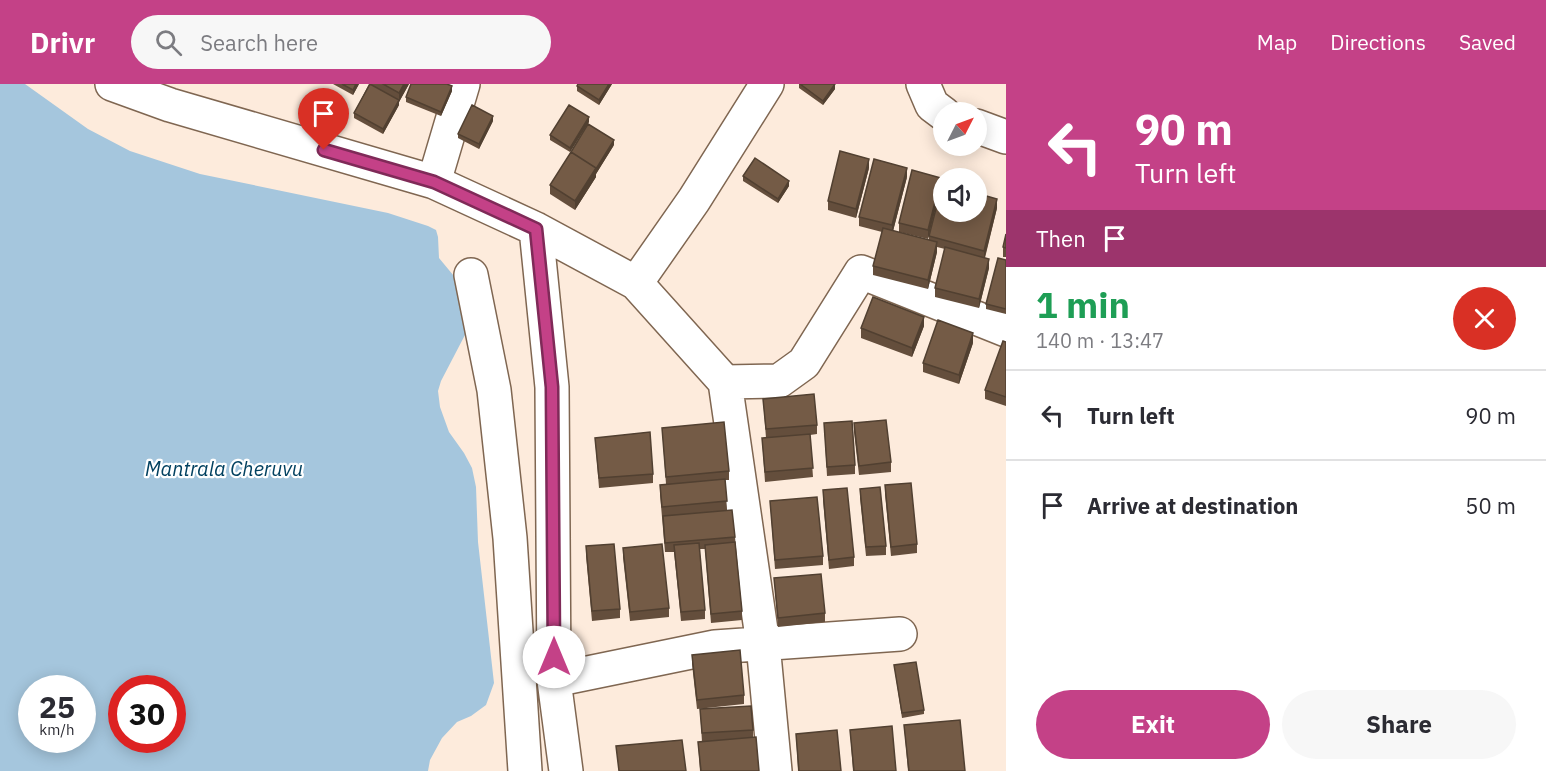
<!DOCTYPE html>
<meta charset="utf-8">
<style>
:root{--surface:#fff;--page:#f7f7f7;--text:#2b2b33;--muted:#7c7c81;--line:#e1e1e2;--accent:#c44187}
body{margin:0;font-family:"IBM Plex Sans",sans-serif;background:var(--page);color:var(--text);height:100vh;display:flex;flex-direction:column;font-size:22px;white-space:nowrap}
*{box-sizing:border-box;margin:0}
p{font-size:20px;color:var(--muted)}
.icon{flex:none;width:33px;height:33px;fill:none;stroke:currentColor;stroke-width:2;stroke-linecap:round;stroke-linejoin:round}
.map{position:relative;flex:1;overflow:hidden}
.details{display:flex;flex-direction:column;background:var(--surface);width:540px}
.details>*{flex:none}
.top-card{background:#c44187;color:#fff;overflow:hidden}
.needle{width:39px;rotate:48deg}
.fabs{position:absolute;left:933px;top:18px;display:grid;gap:12px}
.fabs a{display:grid;place-items:center;width:54px;height:54px;border-radius:50%;background:var(--surface);box-shadow:0 3px 15px #0003;font-size:30px}
.speed{position:absolute;left:18px;top:591px;display:flex;gap:12px;font-size:30px;font-weight:700;text-align:center}
.speed>*{display:grid;place-content:center;width:78px;height:78px;border-radius:50%;background:var(--surface);box-shadow:0 3px 15px #0003;line-height:1}
.speed small{font-size:15px;font-weight:400}
.speed .limit{border:9px solid #d22;background:#fff;color:#111}
.pin{position:absolute;display:grid;place-items:center;width:51px;height:51px;color:#fff;margin:-62px -26px;border-radius:50% 50% 50% 0;rotate:-45deg;box-shadow:0 0 6px #0007}
.pin .icon{rotate:45deg}
.me{position:absolute;width:66px;margin:-33px;rotate:0deg;stroke-linejoin:round;filter:drop-shadow(0 0 4px #0008)}
.turn{display:flex;align-items:center;gap:21px;height:126px;padding:0 30px;font-size:27px}
.turn .icon{width:78px;height:78px;stroke-width:2.5}
.turn b{display:block;font-size:42px;line-height:51px}
.then{display:flex;align-items:center;height:57px;padding:0 30px;background:#0003;gap:12px;font-size:22px}
.round{display:grid;place-items:center;flex:none;width:63px;height:63px;border-radius:32px;background:var(--page)}
.summary{display:flex;align-items:center;justify-content:space-between;height:102px;padding:0 30px}
h1{font-size:36px;font-weight:800;line-height:45px;color:#1e9e55}
.button{display:flex;gap:12px;margin-top:auto;padding:12px 30px}
.button a{flex:1;height:69px;border-radius:36px;background:var(--accent);color:#fff;font-size:24px;font-weight:800;line-height:69px;text-align:center}
.button a+a{background:var(--page);color:var(--text)}
ul{padding:0;list-style:none}
li{display:flex;align-items:center;gap:18px;height:90px;padding:0 30px;border-top:2px solid var(--line)}
li div{flex:1}
li b{display:block;font-size:22px}
li em{font-style:normal}
header{display:flex;align-items:center;gap:36px;box-sizing:border-box;height:84px;padding:0 30px;background:var(--accent);color:#fff}
header strong{font-size:28px}
nav{display:flex;gap:33px;margin-inline-start:auto;font-size:21px}
.search{width:420px;height:54px;background:var(--page);display:flex;align-items:center;gap:15px;box-sizing:border-box;padding:0 21px;border-radius:33px;color:var(--muted);font-size:22px}
main{display:flex;flex:1;min-height:0}
.map>svg:first-child{display:block}
</style>
<header>
<strong>Drivr</strong>
<div class="search"><svg class="icon" aria-label="search" viewBox="0 0 24 24"><circle cx="10" cy="10" r="6"/><path d="M15 15l6 6"/></svg>Search here</div>
<nav><a>Map</a><a>Directions</a><a>Saved</a></nav>
</header>
<main>
<div class="map">
<svg width="1006" height="687" viewBox="0 0 1006 687">
<rect width="100%" height="100%" fill="#fdebdc"/>
<!-- water -->
<path fill="#a5c6dd" fill-rule="evenodd" d="M0 0H25L88 45 130 67 200 90 388 129 428 142 436 146 438 153 439 174 463 203 472 223 466 249 441 297 438 307 440 323 449 348 464 369 472 384 476 403 478 458 494 599 486 621 471 632 457 638 442 654 430 676 428 687H0ZM32 604H82V656H32ZM122 604H172V656H122Z"/>
<g fill="none" stroke-linecap="round" stroke-linejoin="round">
<defs>
<path id="minor" d="M112 0 170 21 434 98 536 145 636 199 725 298 763 560 775 687
M923 0 932 21 944 30
M976 42 1006 53
M434 98 463 0
M536 145 552 303 554 596 566 687
M471 191 494 306 510 454 525 687
M636 199 694 116 767 0
M725 298 779 297 804 279 861 188 1006 246
M554 596 715 563 900 550"/>
</defs>
<!-- minor casing -->
<use href="#minor" stroke="#7f6651" stroke-width="36"/>
<!-- minor -->
<use href="#minor" stroke="#fff" stroke-width="33"/>
</g>
<!-- wall -->
<path fill="#644e3c" d="M333 0H359L353 11Z
M369 0H409L399 18V21L383 50 354 34V29Z
M578 0H612L599 21 577 7V2Z
M799 0H834L835 5 823 21 799 4Z
M452 7 441 32 406 18V13Z
M493 37 479 65 458 54V50Z
M589 38 570 68 550 56V51Z
M614 61 596 90V93L575 126 550 110V101Z
M869 84 856 134 828 126V117Z
M743 92 789 102 778 119 743 97Z
M907 93 893 147 929 156V152L997 124 985 174 989 184 979 224 935 213V204L945 165 937 163V168L928 205 873 191V182L882 148 859 142V133Z
M941 103 928 155 899 148V139Z
M1006 150V173H1003V163Z
M1006 176V230L986 225V220Z
M924 242 912 273 861 254V244Z
M1006 258V322L985 315V306Z
M973 259 959 300 923 288V279Z
M763 315 817 341V350L810 351 813 393 765 398 762 354H766Z
M824 339 855 381V390L827 392Z
M854 339 891 378V388L859 391 854 348Z
M662 344 729 387V396H725L727 426 735 453 742 527V536L711 539 705 465H699L705 526V535L681 537 674 468H665L660 410V401L666 400Z
M595 354 653 390V399L599 404Z
M885 401 917 460V469L891 472 885 410Z
M860 405 886 462V471L866 472 860 414Z
M823 406 854 473V482L829 485 823 416Z
M770 417 823 472V481L775 485Z
M586 462 620 525V534L592 537 586 472Z
M623 464 669 524V533L630 537 623 473Z
M774 494 825 529V538L778 543Z
M692 571 744 611V620L697 625 692 580Z
M894 581 924 626V630L902 634Z
M700 625 753 646V653L759 687H700L698 658H702Z
M904 641 965 687H908Z
M850 646 896 687H853Z
M796 650 841 687H798Z"/>
<!-- shaded-wall -->
<path fill="#514031" d="M356 0H359L353 11V6Z
M404 0H409L399 18V9Z
M609 0H612L599 21V16Z
M835 0V5L823 21V17Z
M452 2V7L441 32V28Z
M399 16V21L383 50V45Z
M493 32V37L479 65V60Z
M589 33V38L570 68V64Z
M614 56V61L596 90V93L575 126V117Z
M869 75V84L856 134V125Z
M907 84V93L892 151V141Z
M941 94V103L928 155V146Z
M789 97V102L778 119V115Z
M997 115V124L984 176V167Z
M937 158V168L928 205V196Z
M989 175V184L979 224V215Z
M924 233V242L912 273V264Z
M973 249V259L959 300V291Z"/>
<!-- building -->
<path fill="#745b46" stroke="#514031" stroke-width="1.5" d="M342 0H356L353 6Z
M370 0 399 16 383 45 354 29Z
M383 0H404L399 9Z
M411 0H447L452 2 441 28 406 13Z
M578 0H609L599 16 577 2Z
M800 0H835L823 17Z
M472 21 493 32 479 60 458 50Z
M569 21 589 33 570 64 550 51Z
M588 40 614 56 596 85V84L571 68Z
M840 67 869 75 856 125 828 117Z
M571 68 596 84 575 117 550 101Z
M755 74 789 97 778 115 743 92Z
M874 75 907 84 892 141 859 133Z
M912 86 941 94 928 146 899 139Z
M942 101H944V128H976V109L997 115 984 167 929 152Z
M883 144 937 158 928 196 873 182Z
M1006 150V164L1003 163Z
M945 163 989 175 979 215 935 204Z
M998 174 1006 176V225L986 220Z
M873 213 924 233 912 264 861 244Z
M938 236 973 249 959 291 923 279Z
M1003 257 1006 258V313L985 306Z
M814 310 817 341 766 345 763 315Z
M886 336 891 378 859 382 854 339Z
M852 337 855 381 827 383 824 339Z
M724 338 729 387 666 393 662 344Z
M650 348 653 390 599 394 595 354Z
M810 350 813 384 765 388 762 354Z
M725 395 727 417 662 423 660 401Z
M911 399 917 460 891 463 885 401Z
M880 403 886 462 866 463 860 405Z
M847 404 854 473 829 476 823 406Z
M817 413 823 472 775 476 770 417Z
M732 426 735 453 665 459 663 432Z
M735 458 742 527 711 530 705 461Z
M699 459 705 526 681 528 674 461Z
M614 460 620 525 592 527 586 462Z
M662 460 669 524 630 528 623 464Z
M821 490 825 529 778 534 774 494Z
M740 566 744 611 697 616 692 571Z
M916 578 924 626 902 629 894 581Z
M751 622 753 646 702 649 700 625Z
M960 636 965 687H909L904 641Z
M892 642 896 687H854L850 646Z
M837 646 841 687H799L796 650Z
M756 653 759 687H701L698 658Z
M682 656 686 687H619L616 662Z"/>
<g fill="none" stroke-linecap="round" stroke-linejoin="round">
<defs>
<path id="route" d="M324 66 434 98 536 145 552 303 554 573"/>
</defs>
<!-- route casing -->
<use href="#route" stroke="#7f2a58" stroke-width="15"/>
<!-- route -->
<use href="#route" stroke="#c44187" stroke-width="10"/>
</g>
<g text-anchor="middle" stroke-width="4.5" stroke-linejoin="round" paint-order="stroke">
<!-- water labels -->
<g font-size="20" font-style="italic" fill="#024160" stroke="#fff">
<text x="224" y="392">Mantrala Cheruvu</text>
</g>
</g>
</svg>
<div class="fabs">
<a><svg class="needle" viewBox="-14 -14 28 28"><path d="M0-13l5 13h-10z" fill="#e53935"/><path d="M0 13l5-13h-10z" fill="#7c7c81"/></svg></a>
<a><svg class="icon" aria-label="sound" viewBox="0 0 24 24"><path d="M4 9h4l5-4v14l-5-4H4zM17 9q2 3 0 6"/></svg></a>
</div>
<div class="speed"><div>25<small>km/h</small></div><div class="limit">30</div></div>
<div class="pin" style="left:324px;top:66px;background:#d93025"><svg class="icon" aria-label="arrive" viewBox="0 0 24 24"><path d="M6 21V4h12l-3 4 3 4H6"/></svg></div>
<svg class="me" style="left:554px;top:573px" viewBox="-20 -20 40 40"><circle r="19" fill="#fff"/><path d="M0-13L10 11 0 6-10 11z" fill="#c44187"/></svg>
</div>
<section class="details">
<div class="top-card">
<div class="turn"><svg class="icon" aria-label="left" viewBox="0 0 24 24"><path d="M17 20v-9H6M10 6l-5 5 5 5"/></svg><div><b>90 m</b>Turn left</div></div>
<div class="then">Then<svg class="icon" aria-label="arrive" viewBox="0 0 24 24"><path d="M6 21V4h12l-3 4 3 4H6"/></svg></div>
</div>
<div class="summary"><div><h1>1 min</h1><p>140 m · 13:47</p></div><a class="round" style="background:#d93025;color:#fff"><svg class="icon" aria-label="close" viewBox="0 0 24 24"><path d="M6 6l12 12M18 6L6 18"/></svg></a></div>
<ul>
<li><svg class="icon" aria-label="left" viewBox="0 0 24 24"><path d="M17 20v-9H6M10 6l-5 5 5 5"/></svg><div><b>Turn left</b></div><em>90 m</em></li>
<li><svg class="icon" aria-label="arrive" viewBox="0 0 24 24"><path d="M6 21V4h12l-3 4 3 4H6"/></svg><div><b>Arrive at destination</b></div><em>50 m</em></li>
</ul>
<div class="button"><a>Exit</a><a>Share</a></div>
</section>
</main>
